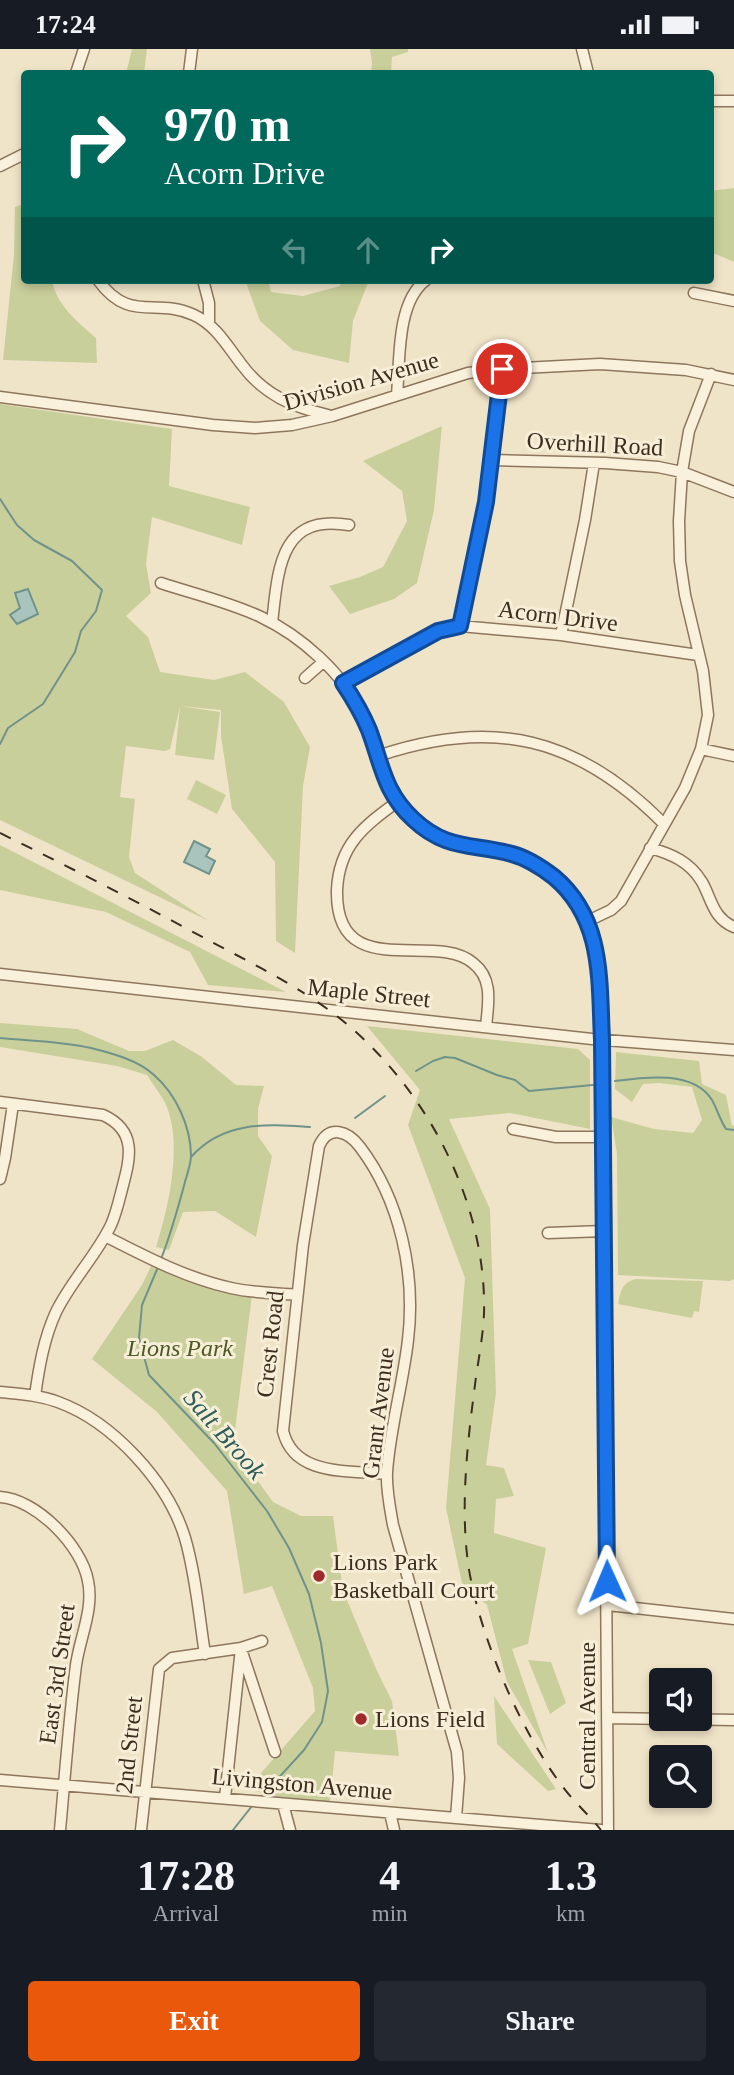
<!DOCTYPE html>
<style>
:root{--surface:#171b24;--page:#242831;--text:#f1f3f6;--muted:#9ea1a6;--accent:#ea580c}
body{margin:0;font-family:"Times New Roman",serif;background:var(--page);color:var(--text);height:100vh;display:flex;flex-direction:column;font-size:26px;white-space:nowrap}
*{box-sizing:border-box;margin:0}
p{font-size:23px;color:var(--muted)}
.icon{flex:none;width:38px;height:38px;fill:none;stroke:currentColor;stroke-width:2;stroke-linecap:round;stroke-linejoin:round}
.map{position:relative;height:1781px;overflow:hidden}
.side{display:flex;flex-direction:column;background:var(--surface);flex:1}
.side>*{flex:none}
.banner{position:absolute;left:21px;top:21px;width:693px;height:214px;border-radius:7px;box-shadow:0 4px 10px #0003;background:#00695c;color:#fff;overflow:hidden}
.buttons{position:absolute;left:649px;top:1619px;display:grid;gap:14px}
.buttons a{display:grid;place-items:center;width:63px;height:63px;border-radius:7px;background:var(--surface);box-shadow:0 4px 10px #0003;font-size:35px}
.pin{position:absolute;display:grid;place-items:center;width:60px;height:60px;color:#fff;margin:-30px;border:4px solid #fff;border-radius:50%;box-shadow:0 2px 7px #0007}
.me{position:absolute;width:77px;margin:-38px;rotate:359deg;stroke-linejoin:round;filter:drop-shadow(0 0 5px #0008)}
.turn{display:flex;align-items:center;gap:24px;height:147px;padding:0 28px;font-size:32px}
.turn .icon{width:91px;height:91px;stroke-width:2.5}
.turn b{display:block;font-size:49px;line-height:60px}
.lanes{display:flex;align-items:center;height:66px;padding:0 28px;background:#0003;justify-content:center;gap:35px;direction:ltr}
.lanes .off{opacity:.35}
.eta{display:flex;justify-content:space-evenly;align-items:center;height:119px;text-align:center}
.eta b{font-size:42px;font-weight:800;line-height:49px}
.cta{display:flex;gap:14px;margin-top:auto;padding:14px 28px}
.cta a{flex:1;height:80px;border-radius:7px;background:var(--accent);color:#fff;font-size:28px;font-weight:800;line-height:80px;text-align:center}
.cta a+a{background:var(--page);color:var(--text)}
.status{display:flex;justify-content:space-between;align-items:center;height:49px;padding:0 35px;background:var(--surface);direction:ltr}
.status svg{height:19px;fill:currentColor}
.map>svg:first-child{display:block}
</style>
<div class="status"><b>17:24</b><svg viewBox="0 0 49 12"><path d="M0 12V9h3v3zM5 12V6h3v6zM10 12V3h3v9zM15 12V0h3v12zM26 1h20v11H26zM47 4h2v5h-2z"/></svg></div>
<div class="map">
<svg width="734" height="1781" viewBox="0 0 734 1781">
<rect width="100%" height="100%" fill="#f0e4c8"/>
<!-- green -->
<path fill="#c9cf9b" d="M132 0H147L144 24H126Z
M370 0H408V3L392 8 391 24H371L372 14Z
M734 139V213L711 203 710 142Z
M24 155V231H52C56 256 78 273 96 289L97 314 3 311 14 206 15 158Z
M245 231H268L271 243 303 247 340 237 342 231H369L353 272 349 314 293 301 260 272Z
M0 355 172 380 169 437 250 458 242 496 152 468 146 515 151 544 126 567 148 588 160 623 214 631 245 623 284 653 310 698 303 737 295 904 276 892 275 813 232 760 221 687V661L180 657 220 663 214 711 175 706 180 658 170 700 165 702 126 697 120 748 135 750 129 808 135 824 209 872 0 771Z
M442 377 434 461 417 534 394 550 350 565 329 537 360 528 383 518 407 472 402 442 363 412Z
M196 731 226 746 217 765 187 750Z
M0 796 12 802 286 943 208 936 190 903 106 863 0 841Z
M0 974 77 980 129 1002H145L173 991 202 1008 236 1036 264 1037 258 1060V1087L272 1107 256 1188 215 1162 183 1163 169 1201 156 1198C168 1160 181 1103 169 1064 166 1051 154 1038 147 1026L117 1017 0 998Z
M367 977 578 1000 590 1011V1080L510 1064 449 1070 490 1160 496 1344 486 1416 504 1419 514 1447 496 1450 494 1484 546 1499 528 1595 512 1600 548 1704 507 1633 487 1556 462 1534 446 1459 465 1229 408 1076 420 1041Z
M616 1003 699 1012 702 1035 726 1046 732 1077 734 1076V1230L730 1232 618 1226 617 1105 611 1068 654 1080 693 1084 702 1071 692 1038 659 1034 643 1035 632 1053 615 1040Z
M151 1217 200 1237 252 1246 233 1397 273 1453 301 1467H333L343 1542 377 1622 392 1652 399 1707 335 1702 330 1753 269 1747 248 1739 315 1662 313 1639 272 1537 244 1545 227 1442 157 1363 92 1310 142 1236Z
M636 1230 703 1232 699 1263 694 1262 692 1269 618 1255C621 1242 621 1234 636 1230Z
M528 1611 551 1613 566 1654 550 1665Z
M494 1647 556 1740 548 1742 497 1695Z"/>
<!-- water -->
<path fill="#a9c4bc" stroke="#6f938a" stroke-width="2" d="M28 540 38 565 17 575 10 566 20 559 15 544Z
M194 792 210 800 206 807 215 812 209 825 184 813Z"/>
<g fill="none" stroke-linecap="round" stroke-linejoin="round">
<!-- stream -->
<path stroke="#6f938a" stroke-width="2" d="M0 450 17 476 34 491 72 512 102 541 96 562 81 582 75 603 43 655 8 679 0 695
M0 989C30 992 61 992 91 999 111 1004 138 1011 154 1026 176 1045 191 1078 191 1107 191 1115 187 1125 185 1133 178 1159 171 1185 161 1210
M416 1022 433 1012 445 1008 455 1009 497 1026 515 1031 529 1042 593 1036
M615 1032C645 1028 693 1021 712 1051 717 1060 720 1071 726 1080L734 1081
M355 1069 385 1047
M191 1108C223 1072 265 1075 310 1078
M158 1218 142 1256 139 1289 149 1326 214 1394 267 1462 289 1499 309 1545 321 1594 328 1642 322 1673 304 1701 261 1748
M233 1781 252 1757"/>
<defs>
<path id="minor" d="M582 0 588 24
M76 24 84 0
M189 24 192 0
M710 52H734
M0 117 24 105
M98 231C130 275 155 248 194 266 217 277 227 297 242 316 264 346 293 358 328 366
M203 231 209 254V275
M694 244 734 252
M397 346C400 313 396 253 426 231
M0 348 213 376 255 379 292 376 332 367 468 324 502 320 600 315 686 321 734 331
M493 411 605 414 658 418 682 423 734 443
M161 534C194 545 229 553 261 568 301 587 343 624 362 665 380 703 380 738 412 769 440 796 472 797 509 805 524 808 539 816 551 826 605 870 599 927 602 991L608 1781
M272 574C278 522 279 464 349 476
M460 577 486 453 502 320
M561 586 585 471 594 414
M305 629 323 613
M343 634 438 582 460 577 561 586 698 606
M701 700 734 707
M378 707C494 668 578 688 664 775
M397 753C364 777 339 796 337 841 335 936 435 881 473 914 494 930 488 955 486 978
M650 799C672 805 690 813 702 833 712 851 713 869 734 878
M588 872 611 861 621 852 685 739 701 700 708 666 703 622 685 546 680 512 679 472 682 423 689 382 711 325
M0 925 592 990 734 1001
M0 1053 103 1066C138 1082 130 1110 122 1140 119 1152 116 1165 111 1176 96 1207 71 1232 56 1263 44 1289 39 1318 35 1347
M513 1080 556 1088H603
M0 1130 5 1109 13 1055
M548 1184 604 1182
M105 1187C146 1208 186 1229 231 1239 252 1244 275 1244 297 1246
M0 1343C20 1345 39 1346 58 1353 113 1373 168 1433 185 1489 196 1527 199 1567 205 1605
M387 1425C349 1421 294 1428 283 1382L303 1196 319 1097C329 1075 348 1082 360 1098 400 1151 416 1224 408 1291 403 1335 390 1379 387 1423 386 1440 390 1459 393 1476L457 1703 459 1729 456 1769
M0 1448C36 1450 82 1497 88 1532 94 1560 80 1588 76 1616 69 1671 65 1726 60 1781
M608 1556 734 1570
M242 1603 275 1703
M607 1669 734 1671
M0 1731 601 1781
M225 1749 241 1599
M283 1755 290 1781
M390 1764 394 1781
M141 1781 159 1620 172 1609 241 1599 262 1592"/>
</defs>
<!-- minor casing -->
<use href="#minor" stroke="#8d765c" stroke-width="13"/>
<!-- minor -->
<use href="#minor" stroke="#faf1dc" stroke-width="10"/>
<!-- rail -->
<path stroke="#3d2e20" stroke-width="2" stroke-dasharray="12 12" stroke-linecap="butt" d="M0 784C69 818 138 853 206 890 255 916 307 941 349 977 430 1046 487 1157 484 1265 483 1286 479 1308 476 1328 468 1389 460 1453 468 1514 478 1584 520 1682 563 1738 574 1753 589 1766 601 1781"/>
</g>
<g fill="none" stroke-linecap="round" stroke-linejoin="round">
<defs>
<path id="route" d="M502 320 486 453 460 577 438 582 343 634C353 649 362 664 369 681 382 716 384 743 413 770 447 802 472 794 512 805 527 809 541 818 554 828 604 870 599 931 602 991L607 1532"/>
</defs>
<!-- route casing -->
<use href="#route" stroke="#114b97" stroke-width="18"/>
<!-- route -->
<use href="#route" stroke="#1a73e8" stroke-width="12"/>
</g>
<!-- markers -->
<g fill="#9e2a2b" stroke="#f7eed8" stroke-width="2.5">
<circle cx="319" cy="1527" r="7"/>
<circle cx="361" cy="1670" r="7"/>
</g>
<g text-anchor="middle" stroke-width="6" stroke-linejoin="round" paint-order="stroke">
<!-- street labels -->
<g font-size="24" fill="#3d2e20" stroke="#f7eed8">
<text transform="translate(361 332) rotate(-16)" y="8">Division Avenue</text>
<text transform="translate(595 395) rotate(3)" y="8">Overhill Road</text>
<text transform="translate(558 567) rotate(7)" y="8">Acorn Drive</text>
<text transform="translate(369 944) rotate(6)" y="8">Maple Street</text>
<text transform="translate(270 1295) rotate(-84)" y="8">Crest Road</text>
<text transform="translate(378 1364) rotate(-83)" y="8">Grant Avenue</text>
<text transform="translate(57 1625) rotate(-82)" y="8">East 3rd Street</text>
<text transform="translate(587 1667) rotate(-90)" y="8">Central Avenue</text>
<text transform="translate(129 1696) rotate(-84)" y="8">2nd Street</text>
<text transform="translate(302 1735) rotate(5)" y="8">Livingston Avenue</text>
</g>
<!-- park labels -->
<g font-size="24" font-style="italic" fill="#4d5a26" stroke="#f7eed8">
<text x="180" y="1307">Lions Park</text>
</g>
<!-- poi labels -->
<g font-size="24" fill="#3d2e20" stroke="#f7eed8" text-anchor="start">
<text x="333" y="1521">Lions Park<tspan x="333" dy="28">Basketball Court</tspan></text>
<text x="375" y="1678">Lions Field</text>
</g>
<!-- water labels -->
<g font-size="26" font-style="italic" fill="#2f5d5a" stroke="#f7eed8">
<text transform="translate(225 1385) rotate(49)" y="9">Salt Brook</text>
</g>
</g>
</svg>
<div class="buttons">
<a><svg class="icon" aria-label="sound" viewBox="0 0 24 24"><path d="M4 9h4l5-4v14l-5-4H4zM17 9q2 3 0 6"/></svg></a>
<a><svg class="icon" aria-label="search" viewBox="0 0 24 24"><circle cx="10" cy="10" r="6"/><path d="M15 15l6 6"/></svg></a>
</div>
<div class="pin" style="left:502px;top:320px;background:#d93025"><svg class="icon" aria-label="arrive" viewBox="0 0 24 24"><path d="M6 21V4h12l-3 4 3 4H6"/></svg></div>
<svg class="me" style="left:607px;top:1532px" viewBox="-20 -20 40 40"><path d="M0-17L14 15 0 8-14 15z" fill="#1a73e8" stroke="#fff" stroke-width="4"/></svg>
<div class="banner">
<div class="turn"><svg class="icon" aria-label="right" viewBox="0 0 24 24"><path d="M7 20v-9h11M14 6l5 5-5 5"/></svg><div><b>970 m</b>Acorn Drive</div></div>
<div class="lanes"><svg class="icon off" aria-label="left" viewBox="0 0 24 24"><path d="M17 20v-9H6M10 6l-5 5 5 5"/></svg><svg class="icon off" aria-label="ahead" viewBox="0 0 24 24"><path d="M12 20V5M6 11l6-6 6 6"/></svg><svg class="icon" aria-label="right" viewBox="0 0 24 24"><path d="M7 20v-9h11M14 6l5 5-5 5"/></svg></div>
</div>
</div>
<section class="side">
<div class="eta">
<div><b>17:28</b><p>Arrival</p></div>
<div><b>4</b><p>min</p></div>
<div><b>1.3</b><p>km</p></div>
</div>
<div class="cta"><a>Exit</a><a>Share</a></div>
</section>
